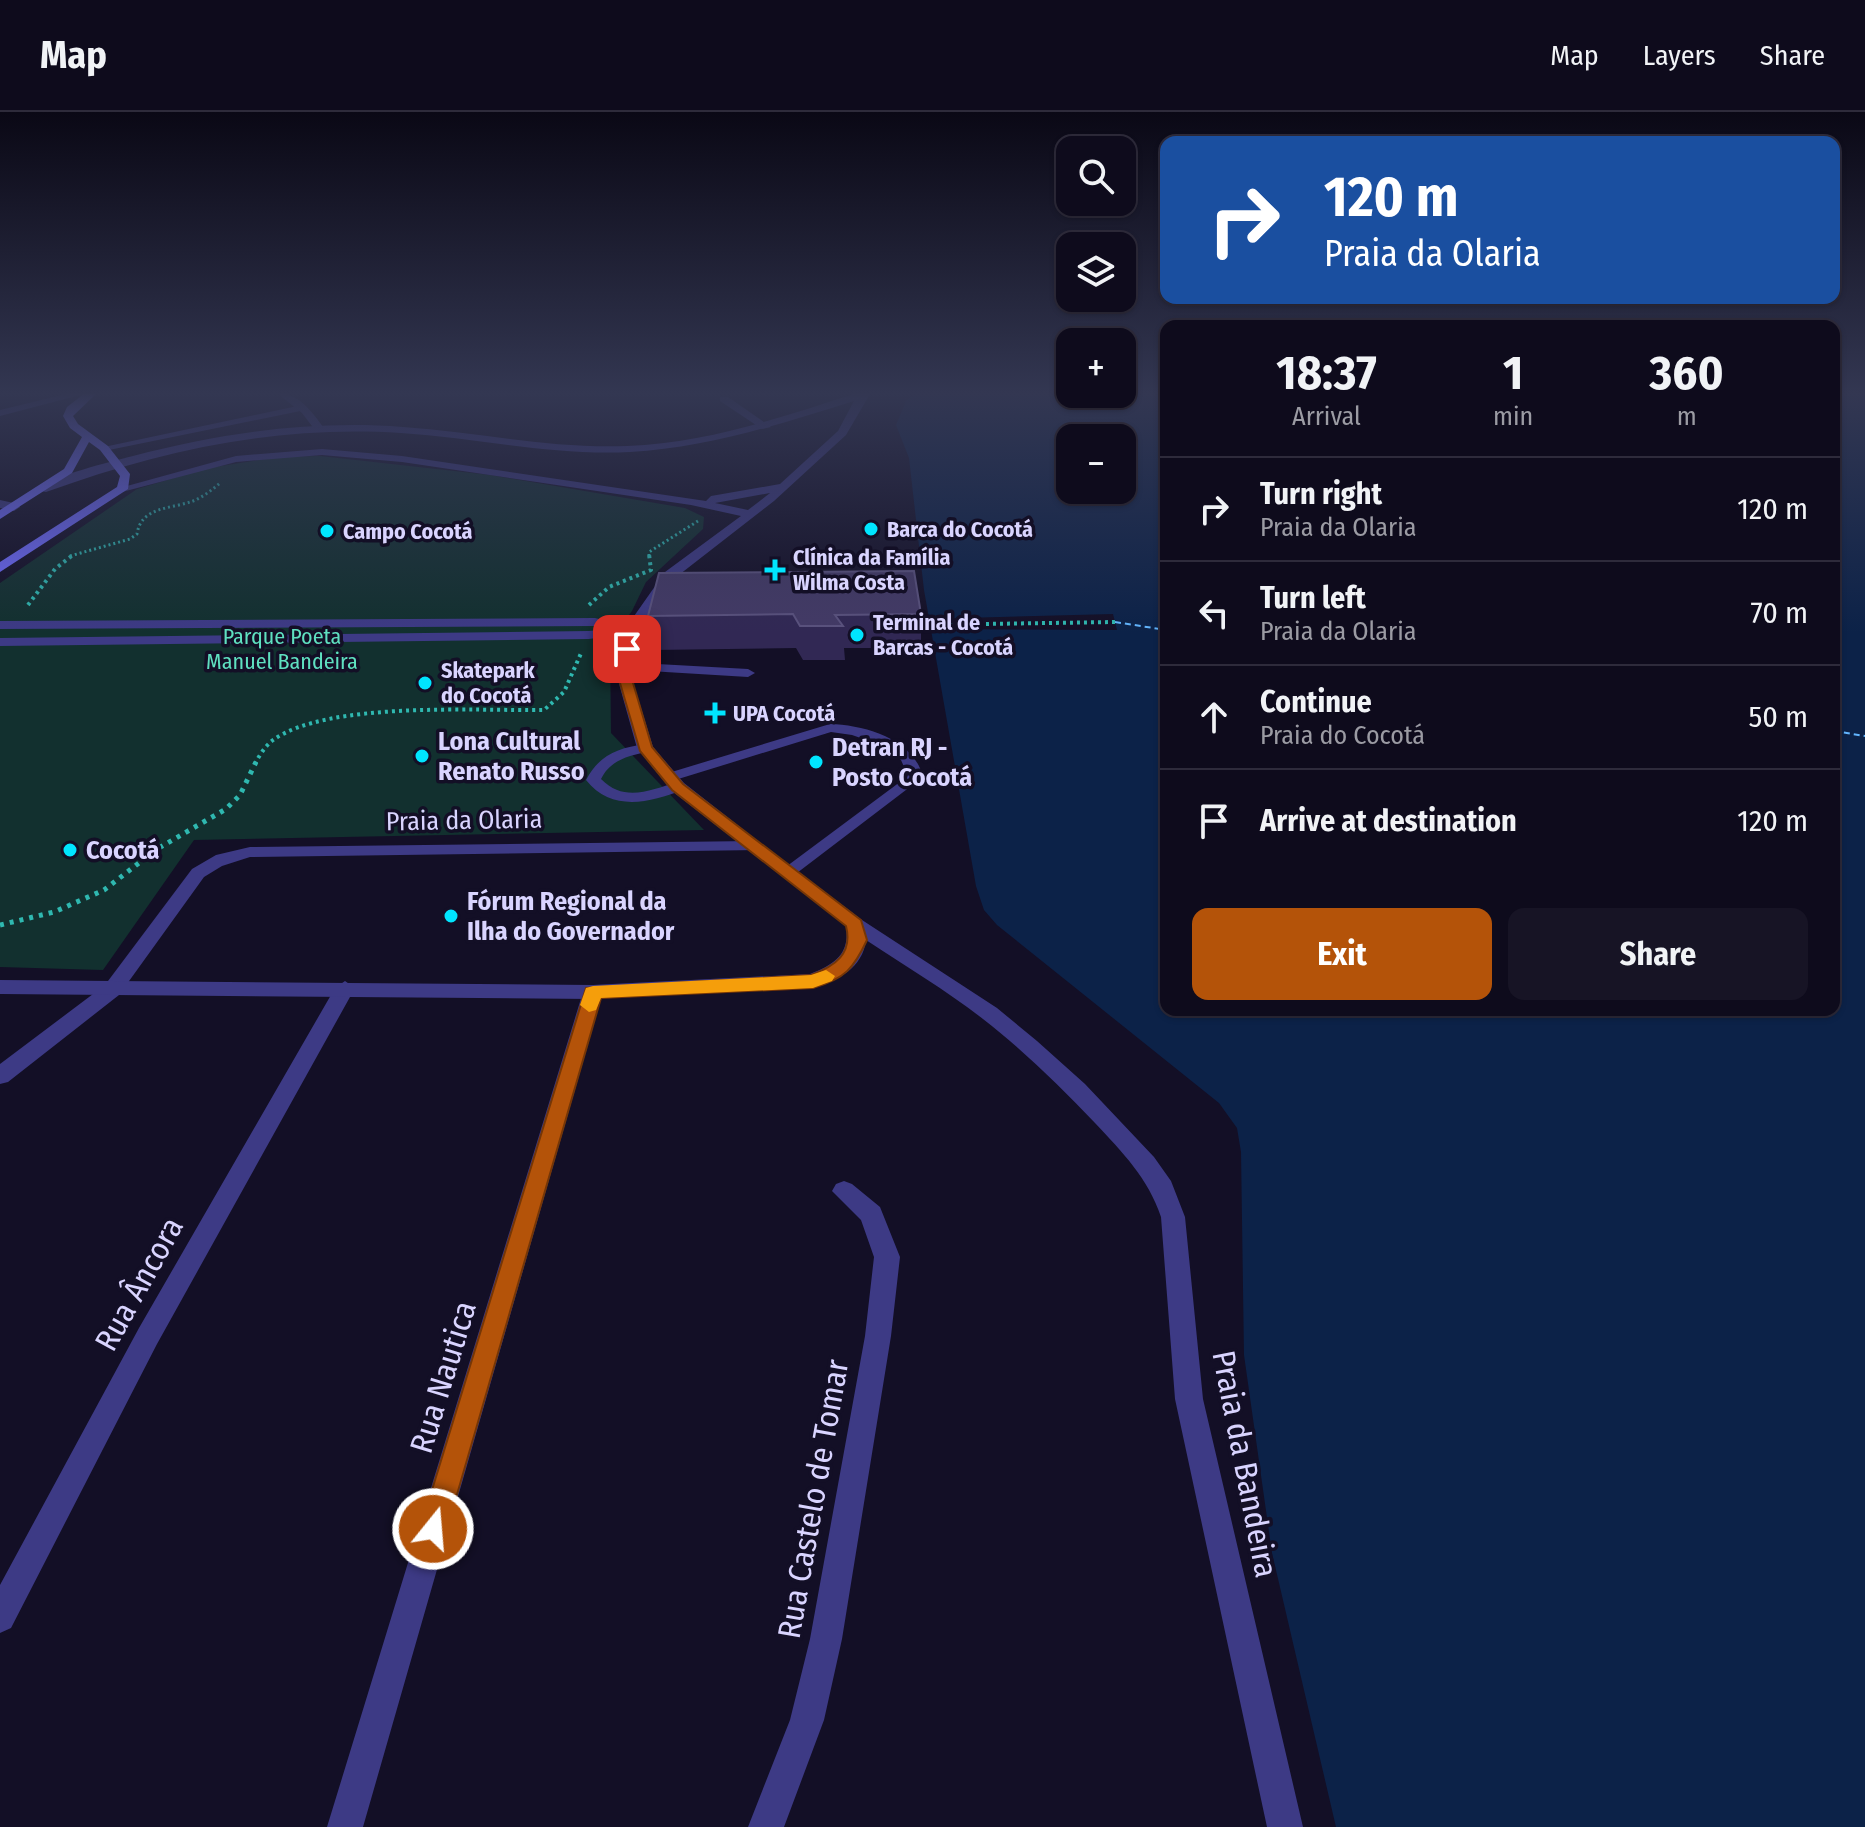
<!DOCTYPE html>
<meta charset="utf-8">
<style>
:root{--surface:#0e0b1c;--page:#171425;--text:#f1f3f6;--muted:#9b9ba3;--line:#2e2b3b;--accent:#b45309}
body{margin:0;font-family:"Fira Sans Condensed",sans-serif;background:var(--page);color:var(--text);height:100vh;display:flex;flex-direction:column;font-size:30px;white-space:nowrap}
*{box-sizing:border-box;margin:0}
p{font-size:26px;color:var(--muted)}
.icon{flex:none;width:44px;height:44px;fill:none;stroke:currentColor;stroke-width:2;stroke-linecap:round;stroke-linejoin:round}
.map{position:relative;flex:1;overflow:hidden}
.side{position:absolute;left:1160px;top:208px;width:680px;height:696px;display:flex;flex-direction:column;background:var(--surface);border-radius:16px;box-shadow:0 2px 6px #0004,0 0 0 2px var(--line)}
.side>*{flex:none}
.top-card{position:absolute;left:1160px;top:24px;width:680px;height:168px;border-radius:16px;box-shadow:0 2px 6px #0004,0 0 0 2px var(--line);background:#1a4fa0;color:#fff;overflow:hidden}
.tools{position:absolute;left:1056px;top:24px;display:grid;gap:16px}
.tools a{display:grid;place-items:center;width:80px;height:80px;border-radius:16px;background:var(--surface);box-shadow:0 2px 6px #0004,0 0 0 2px var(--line);font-size:40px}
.pin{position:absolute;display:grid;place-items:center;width:68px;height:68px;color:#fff;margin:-34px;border-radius:16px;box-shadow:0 4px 12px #0006}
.me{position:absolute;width:88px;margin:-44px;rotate:17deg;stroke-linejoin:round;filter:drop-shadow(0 0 6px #0008)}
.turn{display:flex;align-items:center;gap:28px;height:168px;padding:0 32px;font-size:36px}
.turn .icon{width:104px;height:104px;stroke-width:2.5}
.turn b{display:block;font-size:56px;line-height:68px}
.eta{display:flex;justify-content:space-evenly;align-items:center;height:136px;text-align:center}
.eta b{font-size:48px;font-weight:700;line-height:56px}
.primary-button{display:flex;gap:16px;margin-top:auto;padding:16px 32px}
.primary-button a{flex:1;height:92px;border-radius:16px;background:var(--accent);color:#fff;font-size:32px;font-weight:700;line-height:92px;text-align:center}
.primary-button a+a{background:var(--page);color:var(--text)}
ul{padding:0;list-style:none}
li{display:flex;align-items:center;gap:24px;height:104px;padding:0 32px;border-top:2px solid var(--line)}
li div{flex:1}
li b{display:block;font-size:30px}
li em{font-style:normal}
header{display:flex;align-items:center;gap:48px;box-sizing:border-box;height:112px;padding:0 40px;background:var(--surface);border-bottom:2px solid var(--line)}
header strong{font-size:38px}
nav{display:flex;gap:44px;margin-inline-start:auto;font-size:28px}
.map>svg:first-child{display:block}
</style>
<header>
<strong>Map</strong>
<nav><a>Map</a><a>Layers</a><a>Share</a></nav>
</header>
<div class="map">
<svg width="1865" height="1715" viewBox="0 0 1865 1715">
<rect width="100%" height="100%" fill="#130f26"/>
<!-- green -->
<path fill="#12302f" d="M320 344 490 363 685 396 704 405 703 417 646 470 632 499 610 529 611 621 704 718 194 728 103 858 0 855V471L137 377 208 356 278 345Z"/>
<!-- water -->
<path fill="#0c2248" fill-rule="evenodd" d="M915 281H1166V898H1834V281H1865V1715H1336L1272 1441 1244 1243 1241 1040 1237 1016 1219 991 997 813 984 798 976 774 924 478 909 346 896 313 906 289ZM1070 326H1122V378H1070Z"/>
<!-- pier -->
<path fill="#130f26" d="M1113 502 1117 518 928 517 926 507Z"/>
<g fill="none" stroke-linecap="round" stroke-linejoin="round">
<!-- ferry -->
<path stroke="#62b6ff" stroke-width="2" stroke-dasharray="6 4" stroke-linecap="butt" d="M1115 510 1166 518
M1834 619 1865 624"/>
<!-- path-far2 -->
<path stroke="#2fb8b0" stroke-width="3" stroke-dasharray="2 3" stroke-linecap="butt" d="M70 444 130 427 137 422C141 394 172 397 193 389 203 385 212 378 220 371
M649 444V440L698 409"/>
<!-- path-far1 -->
<path stroke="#2fb8b0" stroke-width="4" stroke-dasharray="3 4" stroke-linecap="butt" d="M28 493 55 457 74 442
M589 493 609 475 651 458 649 442
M916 513 1115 510
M255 652C259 644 265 634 273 628 328 589 475 599 544 598L564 580 582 539"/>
<!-- path -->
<path stroke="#2fb8b0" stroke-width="5" stroke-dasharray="4 6" stroke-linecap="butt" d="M0 813 54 800 104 778 157 737 226 697 240 683 256 650"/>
<!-- service -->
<path fill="#3d3a85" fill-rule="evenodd" d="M302 293 305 298 104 339 99 336Z
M595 506 638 517 632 521 618 518 617 523 589 527 0 534V526L589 519 610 517 595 514 0 517V509Z
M621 550 748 557 755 561 748 565 616 557V551Z
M830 612C865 613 914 627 923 665L793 764 787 765 779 760 908 664 901 648 878 632 852 623 831 620 675 668 670 669 663 665 665 662Z
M645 632 652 636 650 639C629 644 611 647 601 667 625 691 650 678 678 670L686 675 683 678C649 691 611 700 586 668 599 643 618 636 645 632Z"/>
<!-- minor -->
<path fill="#3d3a85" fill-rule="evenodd" d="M70 281H88L0 304V298Z
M277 281C299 281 312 300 324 316L323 318H315L302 301Z
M720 285H728L771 315 762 317 720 289Z
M0 388 18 392 20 395 14 399 0 396Z
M753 729 762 734 759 738 250 745 222 754 204 765 119 883 8 970 0 972V952L105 873 192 757 216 743 250 735Z
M345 869 355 876 157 1232 11 1516 0 1521V1473L139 1216 335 876Z
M593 873 603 880 363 1715H327L583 880Z
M844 1069 852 1072 880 1095 900 1145 891 1224 842 1527 824 1608 784 1715H748L790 1608 810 1527 865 1224 874 1145 861 1108 832 1079 836 1072Z"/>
<!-- tertiary -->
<path fill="#3d3a85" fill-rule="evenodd" d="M857 281 870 282 846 323 774 389 675 466 639 517 628 554 653 635 684 671 759 730 862 808 997 896 1037 929 1085 972 1154 1045 1171 1069 1185 1105 1203 1287 1303 1715H1267L1175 1287 1161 1105C1148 1066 1123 1041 1095 1011 1060 974 1023 938 983 907 946 878 905 854 866 828 863 856 837 869 813 876L593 887 0 882V868L593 873 810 862C835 852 850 842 846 814L672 679 637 636 614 554 625 517 665 460 741 404 691 393 402 350 322 343 236 350 122 380 116 377 236 344 322 337 402 344 706 389 711 384 780 372 838 319 854 289C780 312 707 336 630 340 553 344 478 326 401 321 277 313 162 338 46 380L36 378C57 362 107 351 133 344 222 321 311 308 403 315 478 320 552 337 627 334 707 331 782 305 857 281ZM770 381 748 398 715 391Z"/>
<!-- secondary -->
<path fill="#6f6bff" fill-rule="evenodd" d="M85 281H97L73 304 78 312 108 334 130 362 128 377 0 460V450L117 375 120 364 100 338 89 330 72 361 0 407V398L64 357 82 325 70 316 63 304 67 295Z"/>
</g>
<!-- wall -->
<path fill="#312854" d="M659 461 921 502V536H844L845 548H803L796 536 653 538 648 504Z"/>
<!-- building -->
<path fill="#433a66" stroke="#5a527e" stroke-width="2" d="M914 459 921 502 835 503 843 514H800L793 502 648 504 659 461Z"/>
<!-- sky -->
<linearGradient id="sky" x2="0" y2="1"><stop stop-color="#0a0815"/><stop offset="0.54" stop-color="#333752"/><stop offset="1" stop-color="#333752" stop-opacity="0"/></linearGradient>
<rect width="1865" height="521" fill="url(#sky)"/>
<!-- route -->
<path fill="#b45309" stroke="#753606" stroke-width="2" d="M622 534 633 537 628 554 652 635 683 672 861 808 867 828C854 856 845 867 813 876L601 886 447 1417 443 1426 433 1430 424 1426 420 1417 586 876 811 863C835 854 853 842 846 814L672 678 640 639 615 554Z"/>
<!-- slow -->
<path fill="#f59e0b" d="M826 858 835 864 832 869 813 876 601 886 596 898 589 900 580 893 586 876 593 874 811 863Z"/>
<!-- markers -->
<g fill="#00e5ff" stroke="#130f26" stroke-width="3">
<circle cx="871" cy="417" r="8"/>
<circle cx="327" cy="419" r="8"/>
<path d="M771 446h8v8h8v8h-8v8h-8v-8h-8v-8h8z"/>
<circle cx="857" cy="523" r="8"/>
<circle cx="425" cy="571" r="8"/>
<path d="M711 589h8v8h8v8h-8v8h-8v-8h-8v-8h8z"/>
<circle cx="422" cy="644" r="8"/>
<circle cx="816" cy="650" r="8"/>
<circle cx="70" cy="738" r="8"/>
<circle cx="451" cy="804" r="8"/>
</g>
<g text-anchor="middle" stroke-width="7" stroke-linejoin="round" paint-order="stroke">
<!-- far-poi labels -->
<g font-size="22" font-weight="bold" fill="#d9d4ff" stroke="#130f26" text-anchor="start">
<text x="887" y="425">Barca do Cocotá</text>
<text x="343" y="427">Campo Cocotá</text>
<text x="793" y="453">Clínica da Família<tspan x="793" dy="25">Wilma Costa</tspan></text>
<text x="873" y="518">Terminal de<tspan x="873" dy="25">Barcas - Cocotá</tspan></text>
<text x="441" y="566">Skatepark<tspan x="441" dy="25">do Cocotá</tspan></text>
<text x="733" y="609">UPA Cocotá</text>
</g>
<!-- far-park labels -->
<g font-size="22" fill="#5fe0c0" stroke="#130f26">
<text x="282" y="532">Parque Poeta<tspan x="282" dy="25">Manuel Bandeira</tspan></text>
</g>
<!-- poi labels -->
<g font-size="26" font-weight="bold" fill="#d9d4ff" stroke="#130f26" text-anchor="start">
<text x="438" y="638">Lona Cultural<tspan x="438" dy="30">Renato Russo</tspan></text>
<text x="832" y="644">Detran RJ -<tspan x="832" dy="30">Posto Cocotá</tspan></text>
<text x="86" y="747">Cocotá</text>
<text x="467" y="798">Fórum Regional da<tspan x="467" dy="30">Ilha do Governador</tspan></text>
</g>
<!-- street labels -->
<g font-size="26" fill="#d9d4ff" stroke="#130f26">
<text transform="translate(464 708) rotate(-1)" y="9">Praia da Olaria</text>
</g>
<!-- near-street labels -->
<g font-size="32" fill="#d9d4ff" stroke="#130f26">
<text transform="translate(139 1172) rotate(-61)" y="11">Rua Âncora</text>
<text transform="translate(443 1265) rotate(-73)" y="11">Rua Nautica</text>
<text transform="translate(1245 1352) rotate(79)" y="11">Praia da Bandeira</text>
<text transform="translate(813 1387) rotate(-80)" y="11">Rua Castelo de Tomar</text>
</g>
</g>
</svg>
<div class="tools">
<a><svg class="icon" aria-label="search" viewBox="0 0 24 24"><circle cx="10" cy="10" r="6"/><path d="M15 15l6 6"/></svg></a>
<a><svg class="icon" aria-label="layers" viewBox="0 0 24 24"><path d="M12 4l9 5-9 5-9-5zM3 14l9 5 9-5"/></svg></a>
<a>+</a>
<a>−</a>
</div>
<div class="pin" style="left:627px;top:537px;background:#d93025"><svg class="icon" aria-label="arrive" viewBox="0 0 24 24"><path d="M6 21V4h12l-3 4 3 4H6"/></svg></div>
<svg class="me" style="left:433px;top:1417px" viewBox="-20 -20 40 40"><circle r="17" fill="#b45309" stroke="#fff" stroke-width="3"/><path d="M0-11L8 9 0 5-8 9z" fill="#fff"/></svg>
<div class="top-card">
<div class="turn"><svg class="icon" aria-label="right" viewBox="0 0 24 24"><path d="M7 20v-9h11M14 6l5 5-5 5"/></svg><div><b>120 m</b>Praia da Olaria</div></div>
</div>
<section class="side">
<div class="eta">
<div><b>18:37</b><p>Arrival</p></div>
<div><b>1</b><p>min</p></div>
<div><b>360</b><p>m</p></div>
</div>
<ul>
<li><svg class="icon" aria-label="right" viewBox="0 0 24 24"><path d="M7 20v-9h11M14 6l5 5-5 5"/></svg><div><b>Turn right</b><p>Praia da Olaria</p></div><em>120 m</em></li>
<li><svg class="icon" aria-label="left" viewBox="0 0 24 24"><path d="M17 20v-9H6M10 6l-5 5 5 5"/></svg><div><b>Turn left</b><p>Praia da Olaria</p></div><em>70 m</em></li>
<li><svg class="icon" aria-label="ahead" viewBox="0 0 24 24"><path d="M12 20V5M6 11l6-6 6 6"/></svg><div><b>Continue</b><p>Praia do Cocotá</p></div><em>50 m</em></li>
<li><svg class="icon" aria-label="arrive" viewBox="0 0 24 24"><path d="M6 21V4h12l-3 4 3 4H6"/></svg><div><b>Arrive at destination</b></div><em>120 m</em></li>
</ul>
<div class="primary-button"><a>Exit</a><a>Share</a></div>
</section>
</div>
